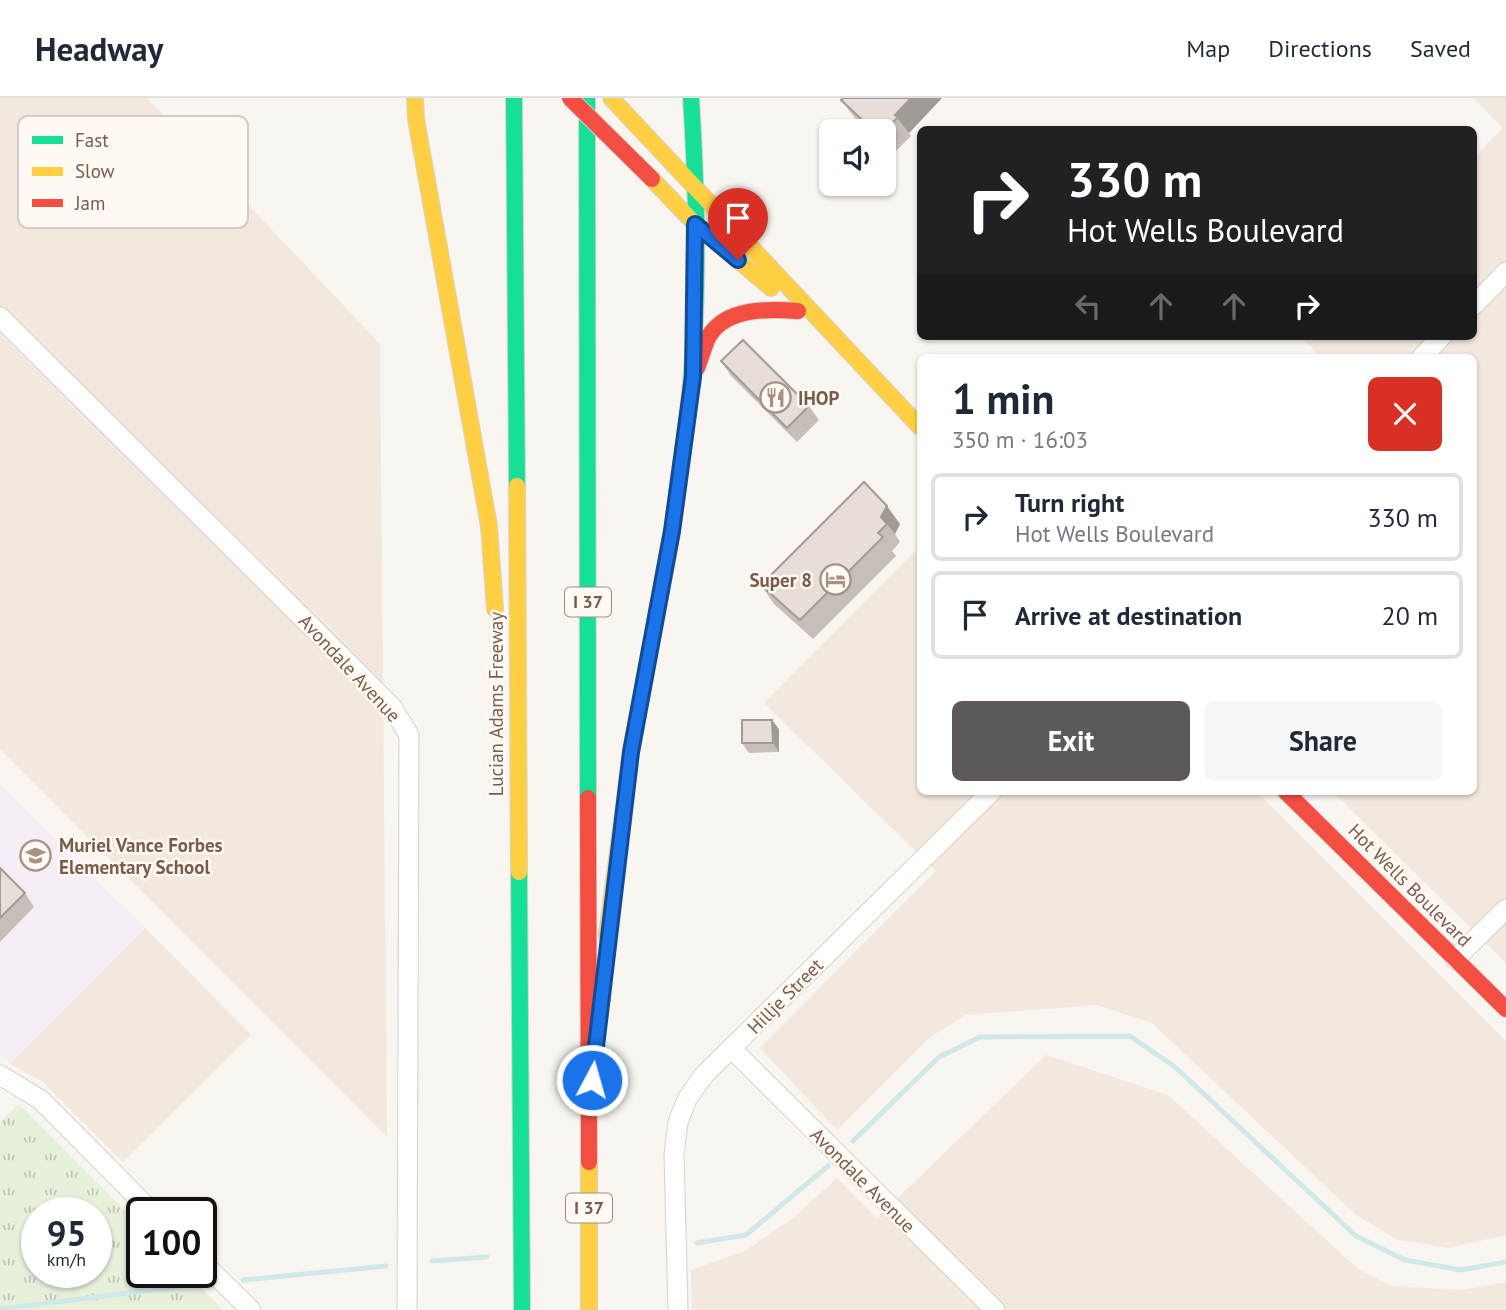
<!DOCTYPE html>
<meta charset="utf-8">
<style>
:root{--surface:#fff;--page:#f6f6f7;--text:#1f2937;--muted:#747a83;--line:#e0e1e3;--accent:#5c585b}
body{margin:0;font-family:"PT Sans",sans-serif;background:var(--page);color:var(--text);height:100vh;display:flex;flex-direction:column;font-size:26px;white-space:nowrap}
*{box-sizing:border-box;margin:0}
p{font-size:23px;color:var(--muted)}
.icon{flex:none;width:38px;height:38px;fill:none;stroke:currentColor;stroke-width:2;stroke-linecap:round;stroke-linejoin:round}
.map{position:relative;flex:1;overflow:hidden}
.sheet{position:absolute;left:917px;top:256px;width:560px;height:441px;display:flex;flex-direction:column;background:var(--surface);border-radius:10px;box-shadow:0 2px 5px #0004}
.sheet>*{flex:none}
.hud{position:absolute;left:917px;top:28px;width:560px;height:214px;border-radius:10px;box-shadow:0 2px 5px #0004;background:#202124;color:#fff;overflow:hidden}
.fabs{position:absolute;left:819px;top:21px;display:grid;gap:14px}
.fabs a{display:grid;place-items:center;width:77px;height:77px;border-radius:10px;background:var(--surface);box-shadow:0 2px 5px #0004;font-size:35px}
.speed{position:absolute;left:21px;top:1099px;display:flex;gap:14px;font-size:35px;font-weight:700;text-align:center}
.speed>*{display:grid;place-content:center;width:91px;height:91px;border-radius:50%;background:var(--surface);box-shadow:0 2px 5px #0004;line-height:1}
.speed small{font-size:18px;font-weight:400}
.speed .limit{border:4px solid #111;border-radius:10px;background:#fff;color:#111}
.pin{position:absolute;display:grid;place-items:center;width:60px;height:60px;color:#fff;margin:-72px -30px;border-radius:50% 50% 50% 0;rotate:-45deg;box-shadow:0 0 7px #0007}
.pin .icon{rotate:45deg}
.me{position:absolute;width:77px;margin:-38px;rotate:6deg;stroke-linejoin:round;filter:drop-shadow(0 0 5px #0008)}
.turn{display:flex;align-items:center;gap:24px;height:147px;padding:0 35px;font-size:32px}
.turn .icon{width:91px;height:91px;stroke-width:2.5}
.turn b{display:block;font-size:49px;line-height:60px}
.lanes{display:flex;align-items:center;height:66px;padding:0 35px;background:#0003;justify-content:center;gap:35px;direction:ltr}
.lanes .off{opacity:.35}
.round{display:grid;place-items:center;flex:none;width:74px;height:74px;border-radius:10px;background:var(--page)}
.overview{display:flex;align-items:center;justify-content:space-between;height:119px;padding:0 35px}
h1{font-size:42px;font-weight:700;line-height:52px}
.action{display:flex;gap:14px;margin-top:auto;padding:14px 35px}
.action a{flex:1;height:80px;border-radius:10px;background:var(--accent);color:#fff;font-size:28px;font-weight:700;line-height:80px;text-align:center}
.action a+a{background:var(--page);color:var(--text)}
ul{padding:0;list-style:none}
li{display:flex;align-items:center;gap:21px;height:88px;margin:0 14px 10px;padding:0 21px;border:4px solid var(--line);border-radius:10px}
li div{flex:1}
li b{display:block;font-size:26px}
li em{font-style:normal}
header{display:flex;align-items:center;gap:42px;box-sizing:border-box;height:98px;padding:0 35px;background:var(--surface);border-bottom:2px solid var(--line)}
header strong{font-size:33px}
nav{display:flex;gap:38px;margin-inline-start:auto;font-size:24px}
.map>svg:first-child{display:block}
</style>
<header>
<strong>Headway</strong>
<nav><a>Map</a><a>Directions</a><a>Saved</a></nav>
</header>
<div class="map">
<svg width="1506" height="1212" viewBox="0 0 1506 1212">
<defs>
<pattern id="park-tufts" width="24" height="20" patternUnits="userSpaceOnUse" patternTransform="scale(1.75)"><rect width="24" height="20" fill="#e7f0db"/><path d="M3 7l-1-3M5 7V3M7 7l1-3M15 17l-1-3M17 17v-4M19 17l1-3" fill="none" stroke="#c0c6b4"/></pattern>
</defs>
<rect width="100%" height="100%" fill="#f9f5f0"/>
<!-- residential -->
<path fill="#f2e8de" d="M0 0H147L380 246 387 1039 0 651Z
M1474 0H1506V865L1332 693H1474V259H1321L1300 238H1474V60L1503 30Z
M920 448V693H1256L1506 943V1137L1448 1150 1398 1142 1356 1117 1152 925 1097 907 965 917 929 940 837 1032 760 950 936 773 764 605Z
M145 830 251 937 123 1064 43 984 10 966Z
M1046 957 1168 997 1358 1171 1391 1188 1460 1192 1506 1184V1212H692L691 1172 745 1153 792 1121 837 1080 877 1120Z"/>
<!-- education -->
<path fill="#f6eef6" d="M0 686 145 830 10 966 0 956Z"/>
<!-- park -->
<path fill="url(#park-tufts)" fill-rule="evenodd" d="M19 1006 142 1130V1174H185L223 1212H0V1025ZM37 1115H96V1174H37Z"/>
<g fill="none" stroke-linecap="round" stroke-linejoin="round">
<!-- stream -->
<path stroke="#d0e8ea" stroke-width="5" d="M853 1043 939 959 980 939 1130 938 1175 969 1356 1138 1405 1162 1461 1172 1506 1164
M697 1145 746 1137 828 1068
M432 1163 487 1159
M243 1182 386 1168
M0 1211 200 1186"/>
<defs>
<path id="street" d="M1474 207 1506 174
M0 219 392 609 409 637 407 1212
M1422 259 1442 238
M1455 861 1506 811
M732 951 995 1212
M0 977 41 1002 153 1115
M201 1163 251 1212
M678 1212 674 1057 678 1024 687 1001 704 977 992 693"/>
<path id="fast" d="M514 0 517 388
M587 0 588 700
M685 339C700 227 698 112 691 0
M519 774 522 1212"/>
<path id="slow" d="M415 0 416 21 489 428 495 511
M611 0 920 329
M652 81 695 126 771 190
M517 388 519 774
M607 837 631 654 672 433 685 339
M589 1064V1212"/>
<path id="jam" d="M697 270C701 260 704 248 709 238 727 209 769 211 798 213
M1285 693 1506 911
M588 700 589 1064"/>
</defs>
<!-- street casing -->
<use href="#street" stroke="#d7d1cb" stroke-width="21"/>
<!-- fast casing -->
<use href="#fast" stroke="#d9d2cb" stroke-width="18"/>
<!-- slow casing -->
<use href="#slow" stroke="#d9d2cb" stroke-width="18"/>
<!-- jam casing -->
<use href="#jam" stroke="#d9d2cb" stroke-width="18"/>
<!-- street -->
<use href="#street" stroke="#fefefd" stroke-width="19"/>
<!-- fast -->
<use href="#fast" stroke="#16e098" stroke-width="16"/>
<!-- slow -->
<use href="#slow" stroke="#ffcf43" stroke-width="16"/>
<!-- jam -->
<use href="#jam" stroke="#f24e42" stroke-width="16"/>
<defs>
<path id="jam-bridge" d="M570 0 652 81"/>
</defs>
<!-- jam-bridge casing -->
<use href="#jam-bridge" stroke="#d9d2cb" stroke-width="18" stroke-linecap="butt"/>
<!-- jam-bridge -->
<use href="#jam-bridge" stroke="#f24e42" stroke-width="16"/>
</g>
<!-- wall -->
<path fill="#c6bfb9" d="M942 0 909 35 911 38 892 57 884 49V33H868L855 20 841 2Z
M721 263 809 308 819 322 797 344 731 278Z
M864 384 900 426 895 436 900 444 892 453 896 458 813 541 774 506 761 487Z
M779 631V654L749 655 742 645Z
M0 770 25 795 34 809 0 844Z"/>
<!-- shaded-wall -->
<path fill="#a19b96" d="M911 0H942L909 35 895 17Z
M887 408 900 426 895 436 881 419Z
M772 622 779 631V654L773 645Z"/>
<!-- building -->
<path fill="#e6ded7" stroke="#a19b96" stroke-width="2" d="M843 0H911L895 17 898 19 884 34 874 33 841 2Z
M743 242 809 308 787 330 721 263Z
M864 384 887 408 881 419 887 426 878 435 883 439 800 522 761 487Z
M742 622H772L773 645H742Z
M0 770 25 795 0 820Z"/>
<g fill="none" stroke-linecap="round" stroke-linejoin="round">
<defs>
<path id="route" d="M592 982 631 654 672 433 693 279 695 126 738 162"/>
</defs>
<!-- route casing -->
<use href="#route" stroke="#114b97" stroke-width="18"/>
<!-- route -->
<use href="#route" stroke="#1a73e8" stroke-width="12"/>
</g>
<!-- icons -->
<defs>
<symbol id="restaurant-ring" viewBox="-11 -11 22 22"><circle r="9.5" fill="#fffaf3" stroke="#a69286" stroke-width="1.5"/><path d="M-5-6h1v4h1v-4h1v4h1v-4h1v5L-1.5 .5V6h-2V.5L-5-1ZM5-6V6H3V1.5H1.5Q1.5-4 5-6Z" fill="#a69286"/></symbol>
<symbol id="hotel-ring" viewBox="-11 -11 22 22"><circle r="9.5" fill="#fffaf3" stroke="#a69286" stroke-width="1.5"/><path d="M-6-4.5h1.5V1H6V5H4.5V3h-9V5H-6ZM-4 0a1.8 1.8 0 1 1 3.6 0ZM.5 0V-2.5h3Q6-2.5 6 0Z" fill="#a69286"/></symbol>
<symbol id="school-ring" viewBox="-11 -11 22 22"><circle r="9.5" fill="#fffaf3" stroke="#a69286" stroke-width="1.5"/><path d="M0-5L7-2L0 1L-7-2ZM-4 1L0 2.5L4 1V4Q0 6-4 4Z" fill="#a69286"/></symbol>
</defs>
<g fill-rule="evenodd">
<use href="#restaurant-ring" x="758" y="282" width="35" height="35"/>
<use href="#hotel-ring" x="818" y="464" width="35" height="35"/>
<use href="#school-ring" x="18" y="740" width="35" height="35"/>
</g>
<g text-anchor="middle" stroke-width="5" stroke-linejoin="round" paint-order="stroke">
<!-- shield labels -->
<g fill="#fffaf3" stroke="#a28b7f" stroke-width="2">
<rect x="565" y="489.5" width="46" height="29" rx="5"/>
<rect x="566" y="1095.5" width="46" height="29" rx="5"/>
</g>
<g font-size="18" font-weight="bold" fill="#7a5c4d">
<text x="588" y="510">I 37</text>
<text x="589" y="1116">I 37</text>
</g>
<!-- poi labels -->
<g font-size="19" font-weight="bold" fill="#7a5c4d" stroke="#fffaf3" text-anchor="start">
<text x="798" y="307">IHOP</text>
<text x="812" y="489" text-anchor="end">Super 8</text>
<text x="59" y="754">Muriel Vance Forbes<tspan x="59" dy="22">Elementary School</tspan></text>
</g>
<!-- street labels -->
<g font-size="19" fill="#7a5c4d" stroke="#fffaf3">
<text transform="translate(350 570) rotate(47)" y="7">Avondale Avenue</text>
<text transform="translate(496 606) rotate(-90)" y="7">Lucian Adams Freeway</text>
<text transform="translate(1410 787) rotate(45)" y="7">Hot Wells Boulevard</text>
<text transform="translate(785 898) rotate(-45)" y="7">Hillje Street</text>
<text transform="translate(863 1082) rotate(45)" y="7">Avondale Avenue</text>
</g>
</g>
<!-- legend -->
<rect x="18" y="18" width="230" height="112" rx="10" fill="#fffaf3" stroke="#d7cbc1" stroke-width="2"/>
<rect x="32" y="38" width="31" height="8" fill="#16e098"/>
<rect x="32" y="69" width="31" height="9" fill="#ffcf43"/>
<rect x="32" y="101" width="31" height="8" fill="#f24e42"/>
<g font-size="19" fill="#7a5c4d">
<text x="75" y="49">Fast</text>
<text x="75" y="80">Slow</text>
<text x="75" y="112">Jam</text>
</g>
</svg>
<div class="fabs">
<a><svg class="icon" aria-label="sound" viewBox="0 0 24 24"><path d="M4 9h4l5-4v14l-5-4H4zM17 9q2 3 0 6"/></svg></a>
</div>
<div class="speed"><div>95<small>km/h</small></div><div class="limit">100</div></div>
<div class="pin" style="left:738px;top:162px;background:#d93025"><svg class="icon" aria-label="arrive" viewBox="0 0 24 24"><path d="M6 21V4h12l-3 4 3 4H6"/></svg></div>
<svg class="me" style="left:592px;top:982px" viewBox="-20 -20 40 40"><circle r="17" fill="#1a73e8" stroke="#fff" stroke-width="3"/><path d="M0-11L8 9 0 5-8 9z" fill="#fff"/></svg>
<div class="hud">
<div class="turn"><svg class="icon" aria-label="right" viewBox="0 0 24 24"><path d="M7 20v-9h11M14 6l5 5-5 5"/></svg><div><b>330 m</b>Hot Wells Boulevard</div></div>
<div class="lanes"><svg class="icon off" aria-label="left" viewBox="0 0 24 24"><path d="M17 20v-9H6M10 6l-5 5 5 5"/></svg><svg class="icon off" aria-label="ahead" viewBox="0 0 24 24"><path d="M12 20V5M6 11l6-6 6 6"/></svg><svg class="icon off" aria-label="ahead" viewBox="0 0 24 24"><path d="M12 20V5M6 11l6-6 6 6"/></svg><svg class="icon" aria-label="right" viewBox="0 0 24 24"><path d="M7 20v-9h11M14 6l5 5-5 5"/></svg></div>
</div>
<section class="sheet">
<div class="overview"><div><h1>1 min</h1><p>350 m · 16:03</p></div><a class="round" style="background:#d93025;color:#fff"><svg class="icon" aria-label="close" viewBox="0 0 24 24"><path d="M6 6l12 12M18 6L6 18"/></svg></a></div>
<ul>
<li><svg class="icon" aria-label="right" viewBox="0 0 24 24"><path d="M7 20v-9h11M14 6l5 5-5 5"/></svg><div><b>Turn right</b><p>Hot Wells Boulevard</p></div><em>330 m</em></li>
<li><svg class="icon" aria-label="arrive" viewBox="0 0 24 24"><path d="M6 21V4h12l-3 4 3 4H6"/></svg><div><b>Arrive at destination</b></div><em>20 m</em></li>
</ul>
<div class="action"><a>Exit</a><a>Share</a></div>
</section>
</div>
